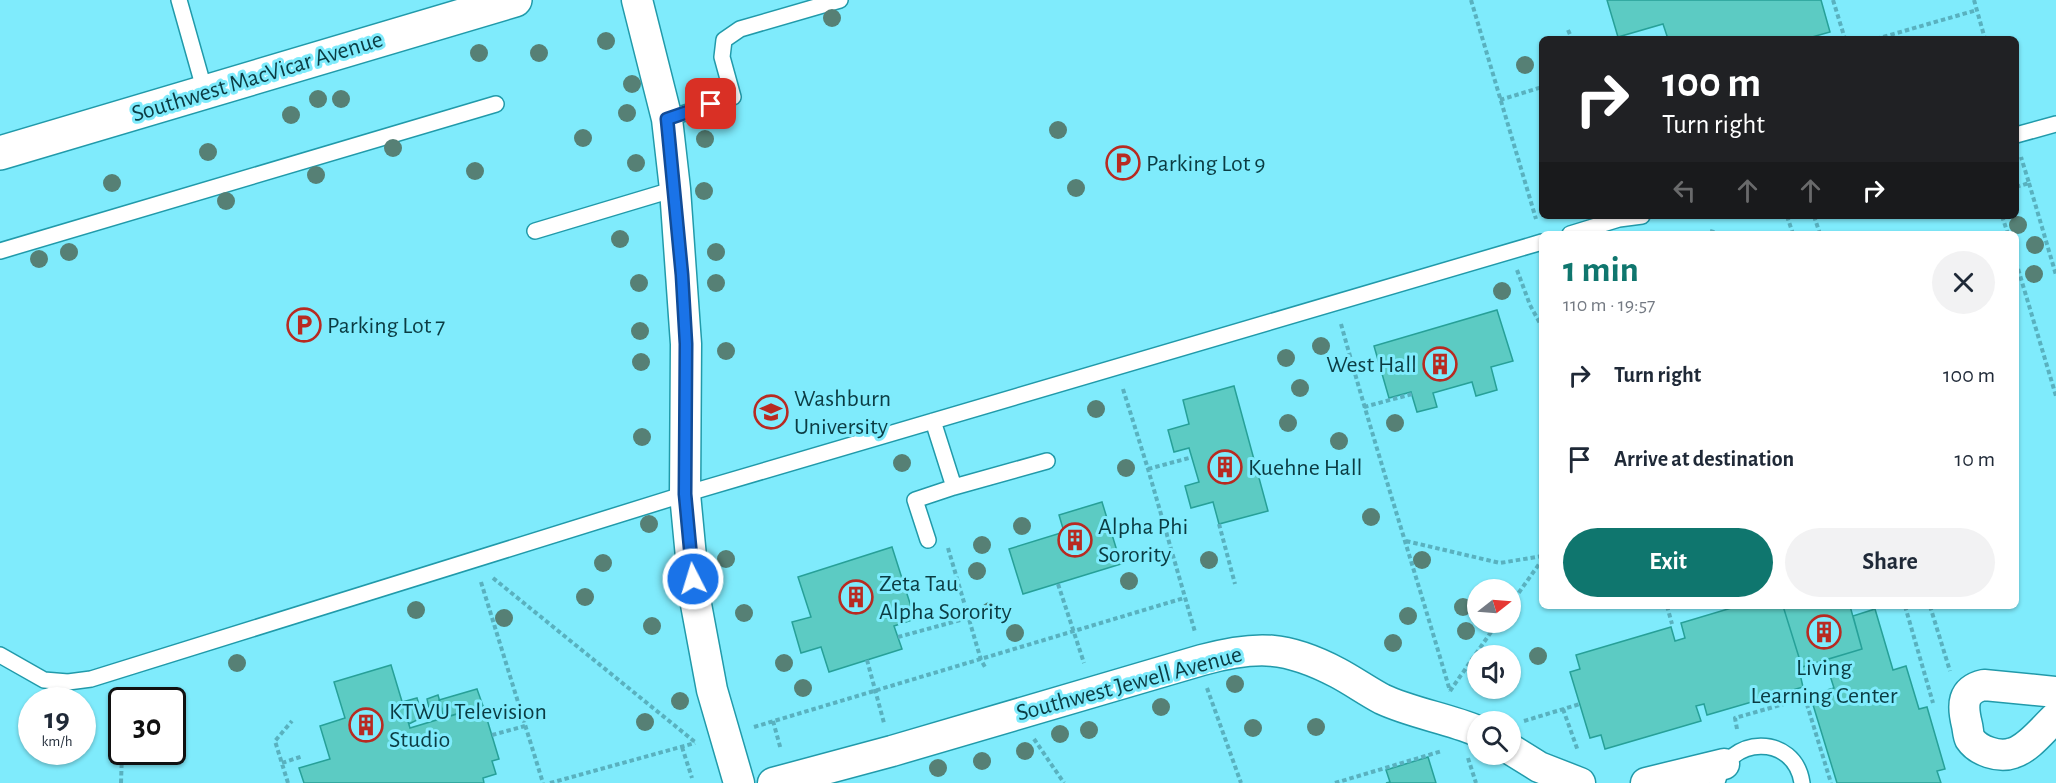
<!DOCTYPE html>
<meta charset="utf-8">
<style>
:root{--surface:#fff;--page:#f2f2f3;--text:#1f2937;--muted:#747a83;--accent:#0f766e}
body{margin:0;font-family:"Alegreya Sans",sans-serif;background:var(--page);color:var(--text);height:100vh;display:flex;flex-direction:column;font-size:22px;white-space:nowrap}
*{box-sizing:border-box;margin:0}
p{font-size:20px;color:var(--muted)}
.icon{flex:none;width:33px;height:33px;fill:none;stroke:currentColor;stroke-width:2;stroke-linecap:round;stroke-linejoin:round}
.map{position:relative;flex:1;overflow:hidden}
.side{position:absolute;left:1539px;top:231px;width:480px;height:378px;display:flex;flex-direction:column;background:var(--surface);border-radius:9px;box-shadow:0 2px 4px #0004}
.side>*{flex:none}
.top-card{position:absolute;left:1539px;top:36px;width:480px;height:183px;border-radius:9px;box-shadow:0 2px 4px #0004;background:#202124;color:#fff;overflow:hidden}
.needle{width:39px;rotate:73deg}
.fabs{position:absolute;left:1467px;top:579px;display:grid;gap:12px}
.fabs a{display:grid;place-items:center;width:54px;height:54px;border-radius:50%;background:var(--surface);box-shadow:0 2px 4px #0004;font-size:30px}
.speed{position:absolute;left:18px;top:687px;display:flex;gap:12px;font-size:30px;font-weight:700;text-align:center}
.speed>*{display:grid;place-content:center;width:78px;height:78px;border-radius:50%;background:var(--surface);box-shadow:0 2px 4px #0004;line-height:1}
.speed small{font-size:15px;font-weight:400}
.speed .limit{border:3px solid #111;border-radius:9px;background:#fff;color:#111}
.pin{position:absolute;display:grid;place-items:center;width:51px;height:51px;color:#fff;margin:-26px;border-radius:12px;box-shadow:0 3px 9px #0006}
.me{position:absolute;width:66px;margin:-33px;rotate:355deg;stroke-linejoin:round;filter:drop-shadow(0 0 4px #0008)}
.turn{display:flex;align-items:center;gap:21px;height:126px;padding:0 24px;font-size:27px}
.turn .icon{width:78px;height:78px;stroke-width:2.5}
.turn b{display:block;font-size:42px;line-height:51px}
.lanes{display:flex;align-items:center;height:57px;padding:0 24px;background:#0003;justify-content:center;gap:30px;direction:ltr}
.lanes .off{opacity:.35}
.round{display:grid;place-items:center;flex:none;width:63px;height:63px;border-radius:32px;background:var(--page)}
.overview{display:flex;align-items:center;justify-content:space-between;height:102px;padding:0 24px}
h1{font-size:36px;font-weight:600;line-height:45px;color:var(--accent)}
.primary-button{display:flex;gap:12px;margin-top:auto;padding:12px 24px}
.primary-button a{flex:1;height:69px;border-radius:36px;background:var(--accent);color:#fff;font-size:24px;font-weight:600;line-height:69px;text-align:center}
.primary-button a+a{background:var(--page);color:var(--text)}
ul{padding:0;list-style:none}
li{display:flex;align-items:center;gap:18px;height:84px;padding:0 24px}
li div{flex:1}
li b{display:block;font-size:22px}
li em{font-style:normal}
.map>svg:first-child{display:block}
</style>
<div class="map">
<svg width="2056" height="783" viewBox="0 0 2056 783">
<rect width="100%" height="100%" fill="#7febfc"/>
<!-- building -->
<path fill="#5ccbc3" stroke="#27a098" stroke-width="1.5" d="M1607 0H1821L1830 32 1805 39H1668L1663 24 1618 37Z
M1497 310 1513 361 1491 367 1497 390 1476 396 1472 382 1433 393 1437 407 1417 412 1411 392 1389 398 1374 346Z
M1234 386 1268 511 1219 524 1213 502 1191 508 1185 486 1199 482 1189 448 1174 452 1168 430 1189 424 1183 400Z
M1102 502 1121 564 1023 594 1009 549 1064 532 1059 515Z
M892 547 915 619 894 626 902 649 829 672 821 647 801 653 792 622 811 617 798 577Z
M1738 606H1783L1802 667 1809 665 1811 671 1800 674 1803 687 1707 715 1704 704 1696 706 1701 721 1605 749 1601 735 1590 738 1570 672 1580 669 1576 655 1671 627 1675 641 1685 638 1681 623Z
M1783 606H1850L1862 649 1802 667Z
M1875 609 1893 670 1906 666 1919 709 1927 707 1945 769 1937 771 1941 783H1837L1810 695 1834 688 1825 660 1862 649 1853 616Z
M391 665 410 728 483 706 499 759 492 761 496 774 483 778 484 783H304L299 768 330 759 320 726 345 718 334 682Z
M477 689 483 706 444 718 439 700Z
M438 695 442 709 430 713 427 699Z
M417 698 423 717 409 724 402 702Z
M1428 757 1436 783H1386L1390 782 1386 770Z"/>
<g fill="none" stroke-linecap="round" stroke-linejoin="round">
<defs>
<path id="service" d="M179 0 205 92
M667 119 733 97 722 57 724 40 740 29 840 0
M2016 135 2056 124
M535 231 675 189
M1570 234 1619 219 1642 216
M0 251 496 104
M933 421 954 487 1047 461
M928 540 915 500 954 487
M0 655 44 680 68 682 91 679 685 494 1542 242
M1717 783C1727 735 1795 733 1802 783"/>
<path id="minor" d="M637 0 667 119 675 189 686 344 685 494 695 599 712 690 739 783
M2056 692 1984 685C1962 690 1962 705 1967 725 1968 729 1968 735 1970 739 1978 751 1999 758 2013 753 2029 748 2043 729 2056 717
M1510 749 1539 767 1580 783
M773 783 892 751 1202 660C1257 645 1287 646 1338 673 1353 681 1367 691 1382 699 1412 713 1446 718 1478 731
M1646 783 1724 764"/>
<path id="tertiary" d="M0 153 515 0"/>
</defs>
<!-- service casing -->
<use href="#service" stroke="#219aaa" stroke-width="18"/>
<!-- minor casing -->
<use href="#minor" stroke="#219aaa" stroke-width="33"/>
<!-- tertiary casing -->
<use href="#tertiary" stroke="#219aaa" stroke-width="36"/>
<!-- path -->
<path stroke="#59b1bf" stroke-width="4" stroke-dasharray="4.5 3" stroke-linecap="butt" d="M1471 0 1536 219
M1833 0 1845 39
M1974 0 1985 39
M1568 30 1572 39
M1876 39 1977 10
M1500 100 1542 87
M2029 183 2056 275
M2016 187 2029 183 2021 157
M1787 216 1793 234
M1814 216 1820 234
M2002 216 2008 234
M1710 231 1722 234
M2016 262 2056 396
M1517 270 1530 305 1542 327
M1341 324C1375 447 1414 568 1450 691
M1123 389 1148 469 1195 632
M1364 407 1412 394
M1148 469 1189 458
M1219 524 1235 584
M1406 541 1500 563 1542 556
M948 548 981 660 985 667
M493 578 695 742
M481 582 543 783
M1058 584 1084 663
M1510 605 1542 560
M1667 606 1672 624
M1905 606 1933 703
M1930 606 1950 671
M898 637 968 618
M867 660 884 723
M1207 688 1241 783
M1450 691 1498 622
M116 694 122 718
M1563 709 1578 751
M773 721 781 750
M1524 721 1580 704
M754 727 1184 598
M1737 729 1735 718 1805 698 1831 783
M492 735 525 726
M1034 739 1064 783
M682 747 692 778
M1468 758 1476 783
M282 763 303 756
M121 783 122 752
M288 783 275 741 292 721
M550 783 695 743
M1335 783 1442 751"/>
<!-- service -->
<use href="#service" stroke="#fff" stroke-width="15"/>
<!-- minor -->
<use href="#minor" stroke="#fff" stroke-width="30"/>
<!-- tertiary -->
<use href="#tertiary" stroke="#fff" stroke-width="33"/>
</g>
<!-- trees -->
<g fill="#568075">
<circle cx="832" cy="18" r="9"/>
<circle cx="606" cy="41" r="9"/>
<circle cx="479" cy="53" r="9"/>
<circle cx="539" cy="53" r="9"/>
<circle cx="1525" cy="65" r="9"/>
<circle cx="632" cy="84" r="9"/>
<circle cx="318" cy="99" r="9"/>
<circle cx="341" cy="99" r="9"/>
<circle cx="627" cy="113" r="9"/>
<circle cx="291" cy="115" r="9"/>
<circle cx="1058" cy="130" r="9"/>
<circle cx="583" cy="138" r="9"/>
<circle cx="705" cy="139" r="9"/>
<circle cx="393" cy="148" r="9"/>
<circle cx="208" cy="152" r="9"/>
<circle cx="636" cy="163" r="9"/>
<circle cx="475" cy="171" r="9"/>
<circle cx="316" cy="175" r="9"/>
<circle cx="112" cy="183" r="9"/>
<circle cx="1076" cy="188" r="9"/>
<circle cx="704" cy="191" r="9"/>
<circle cx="226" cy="201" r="9"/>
<circle cx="2018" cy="225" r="9"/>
<circle cx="620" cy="239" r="9"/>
<circle cx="2035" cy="245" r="9"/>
<circle cx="69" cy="252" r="9"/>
<circle cx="716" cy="252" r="9"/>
<circle cx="39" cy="259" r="9"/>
<circle cx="2034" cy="274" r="9"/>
<circle cx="639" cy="283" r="9"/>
<circle cx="716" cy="283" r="9"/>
<circle cx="1502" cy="291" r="9"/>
<circle cx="640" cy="331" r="9"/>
<circle cx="1321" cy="346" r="9"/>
<circle cx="726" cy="351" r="9"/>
<circle cx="1286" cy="358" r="9"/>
<circle cx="641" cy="362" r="9"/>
<circle cx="1300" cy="388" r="9"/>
<circle cx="1096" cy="409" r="9"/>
<circle cx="1288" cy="423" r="9"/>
<circle cx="1395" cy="423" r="9"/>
<circle cx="642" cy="437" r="9"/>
<circle cx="1339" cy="441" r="9"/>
<circle cx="902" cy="463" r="9"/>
<circle cx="1126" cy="468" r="9"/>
<circle cx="1371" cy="517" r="9"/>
<circle cx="649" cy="524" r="9"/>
<circle cx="1022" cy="526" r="9"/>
<circle cx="982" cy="545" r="9"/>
<circle cx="726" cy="559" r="9"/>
<circle cx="1209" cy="560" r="9"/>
<circle cx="1422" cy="560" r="9"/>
<circle cx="603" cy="563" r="9"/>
<circle cx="977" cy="571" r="9"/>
<circle cx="1129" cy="581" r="9"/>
<circle cx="585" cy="597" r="9"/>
<circle cx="1463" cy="607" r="9"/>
<circle cx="416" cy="610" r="9"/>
<circle cx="990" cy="611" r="9"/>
<circle cx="744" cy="613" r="9"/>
<circle cx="1408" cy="616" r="9"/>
<circle cx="504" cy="618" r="9"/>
<circle cx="652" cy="626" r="9"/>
<circle cx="1466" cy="631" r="9"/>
<circle cx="1015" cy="633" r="9"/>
<circle cx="1393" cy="643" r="9"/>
<circle cx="1538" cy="656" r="9"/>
<circle cx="237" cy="663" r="9"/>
<circle cx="784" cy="663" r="9"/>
<circle cx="1235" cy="684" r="9"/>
<circle cx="803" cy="688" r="9"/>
<circle cx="680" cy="701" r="9"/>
<circle cx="1161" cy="707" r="9"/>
<circle cx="645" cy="722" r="9"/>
<circle cx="1316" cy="727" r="9"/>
<circle cx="1253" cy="728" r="9"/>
<circle cx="1089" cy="730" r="9"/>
<circle cx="1060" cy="734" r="9"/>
<circle cx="1025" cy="751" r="9"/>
<circle cx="982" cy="761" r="9"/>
<circle cx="938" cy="768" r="9"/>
</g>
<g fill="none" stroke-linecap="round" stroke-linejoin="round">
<defs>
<path id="route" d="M693 579 685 494 686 344 682 275 667 119 711 104"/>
</defs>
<!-- route casing -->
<use href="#route" stroke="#114b97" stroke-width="15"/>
<!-- route -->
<use href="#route" stroke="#1a73e8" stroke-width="10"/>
</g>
<!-- icons -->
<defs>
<symbol id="parking-ring" viewBox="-11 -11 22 22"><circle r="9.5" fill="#7febfc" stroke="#b82a21" stroke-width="1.5"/><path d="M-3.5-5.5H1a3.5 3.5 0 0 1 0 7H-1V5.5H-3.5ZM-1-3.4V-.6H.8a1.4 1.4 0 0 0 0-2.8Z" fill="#b82a21"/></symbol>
<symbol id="building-ring" viewBox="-11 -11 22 22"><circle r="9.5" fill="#7febfc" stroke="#b82a21" stroke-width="1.5"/><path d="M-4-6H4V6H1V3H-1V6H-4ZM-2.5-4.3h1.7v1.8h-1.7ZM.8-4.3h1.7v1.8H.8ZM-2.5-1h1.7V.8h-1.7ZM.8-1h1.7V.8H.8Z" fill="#b82a21"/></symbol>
<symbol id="university-ring" viewBox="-11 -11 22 22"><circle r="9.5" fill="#7febfc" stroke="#b82a21" stroke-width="1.5"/><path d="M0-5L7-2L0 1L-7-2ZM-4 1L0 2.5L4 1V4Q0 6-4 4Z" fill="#b82a21"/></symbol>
</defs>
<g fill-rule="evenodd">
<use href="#parking-ring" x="1104" y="144" width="38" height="38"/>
<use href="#parking-ring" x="285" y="306" width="38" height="38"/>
<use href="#building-ring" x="1421" y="345" width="38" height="38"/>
<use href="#university-ring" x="752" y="393" width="38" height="38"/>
<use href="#building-ring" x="1206" y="448" width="38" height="38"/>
<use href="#building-ring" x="1056" y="521" width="38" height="38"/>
<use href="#building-ring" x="837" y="578" width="38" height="38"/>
<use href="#building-ring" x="1805" y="613" width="38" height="38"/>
<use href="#building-ring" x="347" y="706" width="38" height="38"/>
</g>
<g text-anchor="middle" stroke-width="6" stroke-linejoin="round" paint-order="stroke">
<!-- street labels -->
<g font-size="24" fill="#0b3c43" stroke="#7febfc">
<text transform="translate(257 76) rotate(-17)" y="8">Southwest MacVicar Avenue</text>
<text transform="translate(1129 683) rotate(-15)" y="8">Southwest Jewell Avenue</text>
</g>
<!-- poi labels -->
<g font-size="24" fill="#0b3c43" stroke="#7febfc" text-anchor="start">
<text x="1146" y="171">Parking Lot 9</text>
<text x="327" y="333">Parking Lot 7</text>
<text x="1417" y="372" text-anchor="end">West Hall</text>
<text x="794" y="406">Washburn<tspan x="794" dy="28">University</tspan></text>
<text x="1248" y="475">Kuehne Hall</text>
<text x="1098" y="534">Alpha Phi<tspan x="1098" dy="28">Sorority</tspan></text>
<text x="879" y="591">Zeta Tau<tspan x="879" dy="28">Alpha Sorority</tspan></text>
<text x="1824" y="675" text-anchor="middle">Living<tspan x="1824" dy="28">Learning Center</tspan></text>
<text x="389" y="719">KTWU Television<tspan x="389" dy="28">Studio</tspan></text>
</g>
</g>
</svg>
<div class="fabs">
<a><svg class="needle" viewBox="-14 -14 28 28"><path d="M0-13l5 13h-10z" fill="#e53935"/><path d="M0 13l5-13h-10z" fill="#747a83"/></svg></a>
<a><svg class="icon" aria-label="sound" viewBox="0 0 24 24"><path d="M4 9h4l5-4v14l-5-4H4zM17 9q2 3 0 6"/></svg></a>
<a><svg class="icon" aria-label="search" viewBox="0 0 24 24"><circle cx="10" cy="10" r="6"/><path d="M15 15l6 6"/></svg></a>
</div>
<div class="speed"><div>19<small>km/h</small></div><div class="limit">30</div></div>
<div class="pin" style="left:711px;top:104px;background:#d93025"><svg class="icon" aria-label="arrive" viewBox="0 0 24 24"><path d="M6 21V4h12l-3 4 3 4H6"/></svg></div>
<svg class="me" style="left:693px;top:579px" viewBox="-20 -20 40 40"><circle r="17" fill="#1a73e8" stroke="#fff" stroke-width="3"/><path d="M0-11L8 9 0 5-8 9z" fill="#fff"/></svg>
<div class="top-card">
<div class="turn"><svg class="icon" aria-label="right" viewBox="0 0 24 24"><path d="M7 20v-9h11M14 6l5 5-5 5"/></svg><div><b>100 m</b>Turn right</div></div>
<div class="lanes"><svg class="icon off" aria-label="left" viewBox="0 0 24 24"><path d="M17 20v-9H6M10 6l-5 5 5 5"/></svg><svg class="icon off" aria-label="ahead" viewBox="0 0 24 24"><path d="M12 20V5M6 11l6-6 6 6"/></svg><svg class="icon off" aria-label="ahead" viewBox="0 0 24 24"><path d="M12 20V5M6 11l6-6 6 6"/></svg><svg class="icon" aria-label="right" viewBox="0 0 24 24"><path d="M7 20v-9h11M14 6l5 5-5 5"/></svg></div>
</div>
<section class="side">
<div class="overview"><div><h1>1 min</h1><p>110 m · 19:57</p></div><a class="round"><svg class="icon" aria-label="close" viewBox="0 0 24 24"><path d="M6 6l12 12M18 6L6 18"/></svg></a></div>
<ul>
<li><svg class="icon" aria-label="right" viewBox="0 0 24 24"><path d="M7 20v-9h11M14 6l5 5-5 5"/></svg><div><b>Turn right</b></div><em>100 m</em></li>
<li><svg class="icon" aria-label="arrive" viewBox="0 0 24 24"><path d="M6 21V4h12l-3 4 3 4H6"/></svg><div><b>Arrive at destination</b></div><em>10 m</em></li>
</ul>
<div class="primary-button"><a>Exit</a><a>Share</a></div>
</section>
</div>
